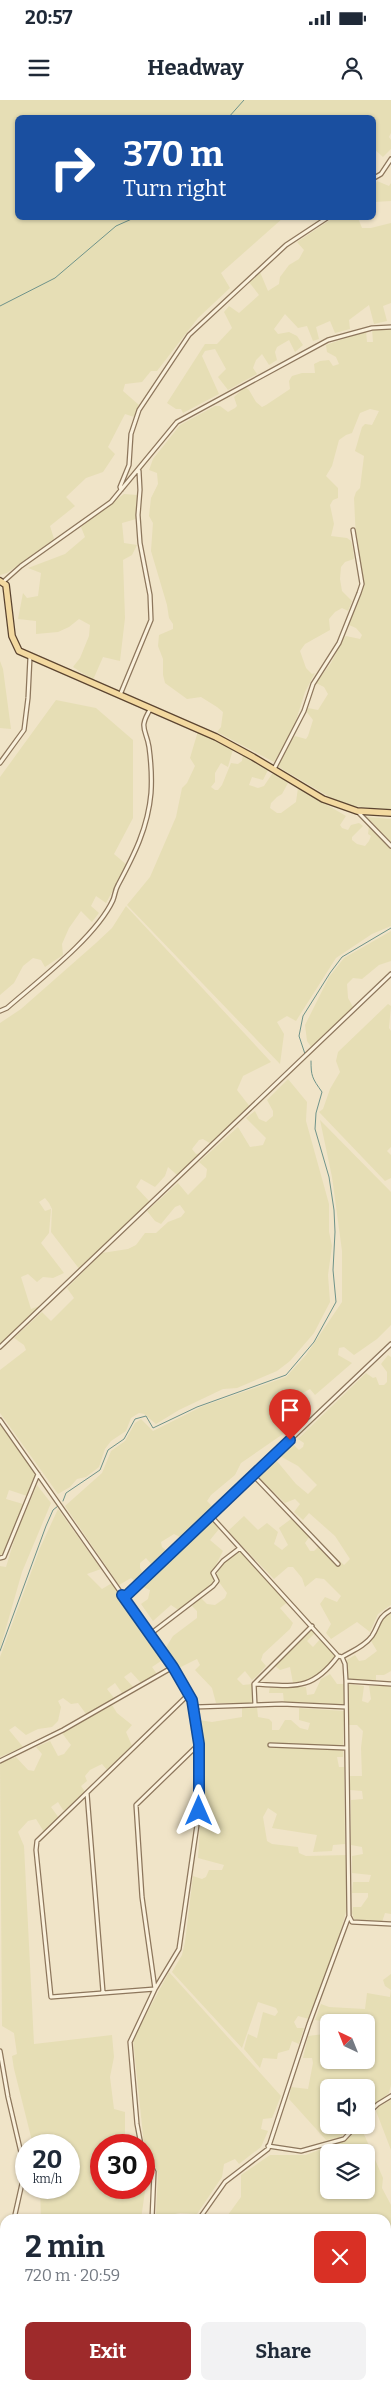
<!DOCTYPE html>
<meta charset="utf-8">
<style>
:root{--surface:#fff;--page:#f2f2f3;--text:#1f2937;--muted:#747a83;--accent:#9e2a2b}
body{margin:0;font-family:Bitter,serif;background:var(--page);color:var(--text);height:100vh;display:flex;flex-direction:column;font-size:19px;white-space:nowrap}
*{box-sizing:border-box;margin:0}
p{font-size:16px;color:var(--muted)}
.icon{flex:none;width:28px;height:28px;fill:none;stroke:currentColor;stroke-width:2;stroke-linecap:round;stroke-linejoin:round}
.map{position:relative;flex:1;overflow:hidden}
.sheet{position:absolute;left:0px;top:2114px;width:391px;height:176px;display:flex;flex-direction:column;background:var(--surface);border-radius:15px 15px 0 0;box-shadow:0 1px 4px #0004}
.sheet>*{flex:none}
.hud{position:absolute;left:15px;top:15px;width:361px;height:105px;border-radius:8px;box-shadow:0 1px 4px #0004;background:#1a4fa0;color:#fff;overflow:hidden}
.needle{width:32px;rotate:317deg}
.buttons{position:absolute;left:320px;top:1914px;display:grid;gap:10px}
.buttons a{display:grid;place-items:center;width:55px;height:55px;border-radius:8px;background:var(--surface);box-shadow:0 1px 4px #0004;font-size:25px}
.speed{position:absolute;left:15px;top:2034px;display:flex;gap:10px;font-size:25px;font-weight:700;text-align:center}
.speed>*{display:grid;place-content:center;width:65px;height:65px;border-radius:50%;background:var(--surface);box-shadow:0 1px 4px #0004;line-height:1}
.speed small{font-size:12px;font-weight:400}
.speed .limit{border:8px solid #d22;background:#fff;color:#111}
.pin{position:absolute;display:grid;place-items:center;width:42px;height:42px;color:#fff;margin:-51px -21px;border-radius:50% 50% 50% 0;rotate:-45deg;box-shadow:0 0 5px #0007}
.pin .icon{rotate:45deg}
.me{position:absolute;width:55px;margin:-28px;rotate:0deg;stroke-linejoin:round;filter:drop-shadow(0 0 4px #0008)}
.turn{display:flex;align-items:center;gap:18px;height:105px;padding:0 25px;font-size:22px}
.turn .icon{width:65px;height:65px;stroke-width:2.5}
.turn b{display:block;font-size:35px;line-height:42px}
.round{display:grid;place-items:center;flex:none;width:52px;height:52px;border-radius:8px;background:var(--page)}
.overview{display:flex;align-items:center;justify-content:space-between;height:85px;padding:0 25px}
h1{font-size:30px;font-weight:700;line-height:38px}
.button{display:flex;gap:10px;margin-top:auto;padding:10px 25px}
.button a{flex:1;height:58px;border-radius:8px;background:var(--accent);color:#fff;font-size:20px;font-weight:700;line-height:58px;text-align:center}
.button a+a{background:var(--page);color:var(--text)}
.status{display:flex;justify-content:space-between;align-items:center;height:35px;padding:0 25px;background:var(--surface);direction:ltr}
.status svg{height:14px;fill:currentColor}
header{display:flex;justify-content:space-between;align-items:center;height:65px;padding:0 25px;background:var(--surface);font-size:22px;font-weight:700}
.map>svg:first-child{display:block}
</style>
<div class="status"><b>20:57</b><svg viewBox="0 0 49 12"><path d="M0 12V9h3v3zM5 12V6h3v6zM10 12V3h3v9zM15 12V0h3v12zM26 1h20v11H26zM47 4h2v5h-2z"/></svg></div>
<header><svg class="icon" aria-label="menu" viewBox="0 0 24 24"><path d="M4 6h16M4 12h16M4 18h16"/></svg>Headway<svg class="icon" aria-label="person" viewBox="0 0 24 24"><circle cx="12" cy="8" r="4"/><path d="M4 21q1-7 8-7t8 7"/></svg></header>
<div class="map">
<svg width="391" height="2289" viewBox="0 0 391 2289">
<rect width="100%" height="100%" fill="#f0e4c8"/>
<!-- farmland -->
<path fill="#e6deb5" fill-rule="evenodd" d="M0 0H391V33L389 37 391 40V49L383 57 374 49V18H18V118H283L221 173 230 188 198 218 157 271H151L142 282 125 284 123 291 139 305 134 317 125 314 108 347 115 354 103 372 86 378 66 397 75 406 50 426 54 439 7 473 0 475Z
M377 81 389 86 391 83V101L374 102V89Z
M333 118H358L362 128H371L391 123V203L383 206 387 221 374 224 369 205 349 220 350 229 335 233 330 221 316 227 319 239 313 241 307 226 298 228 285 214 274 229 278 234 289 232 297 236 303 245 295 252 289 240 277 247 275 252 277 260 269 265 262 254 256 260 253 268 257 274 228 290 218 277 226 269 215 249 205 251 202 256 219 294 183 313 181 309H176L167 303 205 244H217L232 228 224 212 229 206 239 213 259 195 249 182 260 172 268 191 279 184 280 177 289 165 299 159 304 150 297 142Z
M372 229H391V710L353 706 333 699 277 666 292 639 295 636 306 639 308 636 313 620 306 611 308 608 318 610 328 594 324 587 316 583 331 563 343 539 346 536 360 539 362 535 356 528 349 525 364 482 356 440 354 398 356 392 360 388 364 356 355 351 362 327 365 324 372 325 379 311 370 309 360 313 352 333 346 335 339 340 332 366 326 376 338 388V398L333 400 330 405 334 424 331 436 347 438 351 441 353 449 354 459 345 462 341 467 340 479 342 491 352 501 348 511 342 508 335 512 329 519 330 530 305 544 300 551 306 568 312 574 315 573 305 592 293 630 274 662 217 632 221 627 223 612 217 607 201 597 187 599 165 583 163 575V559L158 546 159 535 173 529V524L169 518 167 505 151 451 153 423 149 416 151 398 158 384 157 373 149 370 153 359 180 325 215 306H220L228 312 235 308 237 306 234 297 245 287 249 290 256 302 262 307 266 305 290 289 289 281 292 276 302 273H315L314 264 320 261 329 260 333 266 339 264 336 257 327 252 326 245 366 231 367 242H373Z
M124 394 137 395 136 419 122 423 124 443 137 445 132 455 123 460 125 518 120 561 103 557 93 580 73 567 80 558 89 536 90 525 79 519 69 527 58 532 36 534V521L18 519 23 493 27 498 38 496 41 473 28 468 65 454 85 437 81 427Z
M0 561 3 569 11 629 0 628Z
M56 600 96 608 133 640V718L114 754 127 765 106 803 96 796 91 806 99 813 92 822 81 811 69 828 62 844 63 855 45 867 41 860 33 858 23 866 14 883 0 895V677Z
M198 631 233 649 228 667 221 663 215 673V682L211 687 215 690H218L222 685 231 663 238 664 242 661 243 653 268 670 263 680 252 677 249 685 258 688 264 686 272 674H276L288 683 282 694 277 697 271 703 270 708 277 713H281L296 702 298 688 346 716 340 725 342 728 348 730 351 725 359 723 363 726 352 737V740L357 744 365 746 369 741 371 736 368 734 369 726 391 748V826L372 834 336 858 296 921 287 916 277 922 284 934 280 964 127 805 150 777 176 717 182 688 187 683 195 666 190 658Z
M367 717 391 719V742Z
M126 806 271 962 243 976 237 990 251 1008 211 1044 203 1039 199 1040 192 1049 196 1054 202 1053 181 1072 177 1075 168 1067 165 1076 155 1087 141 1079 136 1087 150 1102 80 1170 51 1132 52 1109 49 1103 45 1098 39 1102 45 1111 51 1109 49 1133 41 1143 64 1173 53 1178 43 1177 37 1182 28 1174 21 1177 31 1209 43 1205 0 1246V923L21 909 96 843 112 828Z
M391 831V861L379 865 362 879 353 878 347 884 348 898 353 907 311 947 307 941 305 925 329 877 344 858Z
M388 904 391 906 389 928 391 931V1047L387 1051 391 1055V1078L385 1081 319 1012 323 1009 330 989 340 972 336 961 338 952Z
M288 979 307 1002 306 1021 329 1104V1132L332 1146 328 1175 330 1202 314 1233 290 1261 277 1271 237 1288 223 1289 179 1310 156 1324 144 1314 139 1313 131 1318 126 1331 111 1341 105 1349 99 1367 86 1377 77 1379 70 1387 58 1394 0 1313V1270L26 1250 24 1245 14 1238 42 1212 51 1221 74 1198 67 1188 102 1153 128 1149 136 1145 145 1133H156L168 1122 181 1117 185 1112 180 1105 175 1107 161 1124 155 1121 147 1111 178 1083 188 1095 206 1077 207 1069 199 1062 238 1027 250 1047 263 1045 266 1038 246 1018 255 1011 259 1019 266 1022 273 1016V1011L267 1000Z
M320 1020 391 1092V1225L377 1239 354 1255 344 1247 339 1248 338 1255 352 1263 315 1295 310 1289 292 1299 291 1305 298 1310 282 1323 286 1330 283 1334 241 1363 235 1375 211 1395 207 1401 216 1410 184 1439 174 1434 161 1442 162 1447 169 1453 153 1466 146 1458 140 1463V1468L144 1475 136 1482 131 1478 119 1485 65 1406 102 1373 111 1351 125 1341 135 1323 141 1319 153 1331 203 1306 286 1277 306 1255 342 1202V1151L332 1077Z
M388 1255 391 1257V1505L378 1514 370 1532 357 1522 331 1539 326 1533 331 1524 320 1504 325 1497 337 1502 341 1496 324 1479 316 1478 305 1487 302 1478 293 1467H288L274 1479 228 1431 244 1416 258 1430 267 1423 278 1432 274 1444 282 1450 288 1445 279 1428 295 1416 310 1432V1436L305 1443 310 1451H314L321 1444 344 1465 350 1459 335 1436 309 1413 303 1420 294 1412 300 1404 295 1399 285 1403 258 1377 276 1360 296 1384 308 1394 317 1385 298 1366 280 1356 293 1344 299 1350 303 1347 304 1343 298 1339 366 1273 373 1278 376 1277 379 1285H384L387 1282V1272L381 1264Z
M0 1322 36 1373 27 1396 9 1390 6 1399 23 1404 5 1452 0 1457Z
M37 1385 51 1403 22 1472 0 1549V1466L6 1467 16 1434Z
M58 1409 101 1469 87 1474 102 1489 112 1483 164 1559 152 1567 157 1574 141 1583 131 1572 124 1577 133 1587 122 1593 115 1583 107 1589 114 1598 86 1614 78 1603 71 1604 63 1598 58 1601 61 1607 58 1621 52 1627 38 1629 26 1635 15 1626 9 1630 23 1647 0 1657V1557L40 1448Z
M212 1420 219 1429 210 1440 223 1451 212 1473 214 1482 180 1511 171 1505 153 1521 141 1504 148 1499 150 1490 143 1487Z
M236 1452H241L289 1501 280 1508 293 1523 290 1529 263 1554 261 1560 266 1566 257 1576 252 1580 245 1571 237 1579 243 1585 252 1584 253 1603H216L212 1588 195 1570 200 1565 197 1559 179 1568 165 1549 173 1536 197 1518V1511L192 1506 201 1498 207 1504 215 1505 225 1498 227 1493 219 1482 217 1474 221 1466Z
M391 1513V1571L384 1575H376V1581L347 1580V1560L355 1555 359 1561 365 1560 377 1551 371 1541 381 1521Z
M314 1527 317 1531 307 1541 313 1547 323 1536 339 1557 334 1563 312 1579 293 1583 290 1567 280 1570 273 1564Z
M330 1574 337 1584H345L344 1605 284 1603 283 1593H269L270 1586 306 1587 307 1595 314 1594 321 1579Z
M347 1584 364 1586 362 1601 368 1603 371 1599 369 1586H391V1814L385 1813 382 1822 354 1819 352 1813 353 1807H361L368 1797V1793H352L353 1782H369L371 1775 352 1773V1756L363 1754 362 1747 351 1745V1700L363 1699 362 1691 350 1690 349 1676H362L361 1648 363 1631 357 1625H348Z
M112 1605 117 1613 132 1625 126 1632 132 1646 107 1670 102 1664 90 1670 85 1676 87 1681 81 1686 86 1693 67 1711 63 1710 58 1702 51 1707 59 1718 44 1732 36 1719 28 1721 18 1732 24 1746 34 1944 112 1935 114 1957 110 1977 114 2009 125 2012V2041H116V2045H101V2088H144V2082L146 2084 141 2119H41L40 2088H69V2045H33L14 1969 12 1956 17 1954 14 1933 2 1926 0 1663 16 1657 28 1670 34 1671 42 1654 36 1647 50 1641 58 1656 64 1654 71 1645 62 1633Z
M242 1607H257L258 1617 269 1619 272 1622V1630H279L285 1620H291L300 1628 308 1630 310 1623 299 1620V1608L344 1611 343 1657H337L339 1667H344L345 1744 333 1745 332 1751 313 1752 317 1735 272 1728 277 1714 268 1708 263 1717 267 1741 272 1744 298 1747 299 1753 306 1756 347 1755V1808L338 1841 309 1919 298 1916 294 1922 297 1928H304L299 1944 292 1941 289 1950 278 1953 277 1959 263 1958 260 1968 244 1949 248 1934 257 1938 263 1912 275 1916 278 1912 276 1908 258 1902 242 1948 172 1872 182 1855 185 1842 193 1776 202 1779 206 1777 209 1770H222L224 1765 198 1758 204 1664 198 1620 212 1622 242 1617Z
M169 1872 281 1996 272 2018 263 2019 261 2029 268 2031 261 2047 239 2064 235 2059 224 2064 222 2077 197 2114 180 2113 159 2117 156 2114 158 2073 144 2045 133 1939Z
M391 1874V1985L389 1993 370 2009 366 2003V1988H329V2025H341L346 2033 338 2038 326 2040 289 1999 291 1987 308 1989 313 1963 312 1958H303L308 1936 324 1934 328 1930 327 1922 315 1920 321 1904 329 1907 365 1909 367 1893 390 1897 391 1890 385 1886 383 1880ZM329 1922H366V1960H329Z
M391 2000V2050L376 2011 380 2006Z
M360 2025 383 2078 382 2088 391 2105V2259L386 2273V2119H225L241 2097V2075L270 2055H306L341 2041ZM329 2052H366V2090H329Z
M5 2205V2254L0 2260V2210Z
M386 2278 391 2279V2289H47V2285H386Z"/>
<g fill="none" stroke-linecap="round" stroke-linejoin="round">
<!-- stream -->
<path stroke="#6f938a" stroke-width="1" d="M228 18 244 0
M0 206 55 178 116 126 134 118
M305 954 299 936 303 916 330 873 342 857 391 828
M63 1401 66 1393 100 1370 108 1350 124 1339 135 1319 146 1316 153 1328 197 1307 286 1275 314 1242 336 1202 333 1170 335 1132 334 1110 329 1077 315 1029 316 1013 322 992C312 978 311 976 311 961
M0 1551 46 1426 53 1410 58 1406
M391 2289V2288"/>
<defs>
<path id="minor" d="M374 78 381 74 391 59
M121 390 120 387 129 365 131 334 139 310 189 235 286 145 327 118
M3 482 21 466 111 402 177 322 328 240 372 228 391 227
M120 595 151 520 150 495 140 443 138 415 140 390 139 371
M0 663 24 630 28 598 30 557
M274 669 304 611 313 584 339 543 359 493 362 484 353 430
M358 712 391 746
M0 911 7 908C38 881 96 837 113 800 115 795 115 790 118 785 134 755 148 728 151 693 152 678 151 662 149 647 146 628 138 629 151 608
M0 1247 391 874
M0 1320 173 1567 190 1593 195 1607 199 1644V1711L179 1849 155 1889 130 1942 137 2024 141 2045
M253 1375 338 1464
M210 1415 338 1556 342 1557
M0 1458 4 1457 38 1374
M122 1495 126 1496 391 1244
M149 1535 213 1486 217 1481 213 1473 223 1461 240 1448
M346 1581 391 1584
M255 1584C295 1586 312 1591 338 1556
M190 1593 37 1741 36 1750 51 1897 155 1889 142 1797 136 1705 199 1644
M255 1605 254 1584 312 1526
M195 1607 282 1604 346 1607
M270 1645 346 1648
M0 1661 63 1630 173 1567
M87 1693 103 1892
M349 1816 352 1822 391 1824
M0 1951 8 1997 25 2070 14 2119
M366 2015 378 2004 391 1996
M268 2046 301 2051 344 2039 357 2025
M144 2052 154 2072 152 2119
M199 2119 225 2082 268 2049 309 1924 349 1816 346 1581 345 1564 342 1557C352 1551 365 1546 372 1536 380 1524 377 1518 391 1510
M0 2177 5 2157
M0 2264 5 2265
M27 2285V2289"/>
<path id="primary" d="M0 481 6 485 12 536 19 551 216 637 253 657 323 699 357 711 391 713"/>
</defs>
<!-- minor casing -->
<use href="#minor" stroke="#8d765c" stroke-width="5.5"/>
<!-- primary casing -->
<use href="#primary" stroke="#5b4430" stroke-width="8"/>
<!-- minor -->
<use href="#minor" stroke="#faf1dc" stroke-width="3"/>
<!-- primary -->
<use href="#primary" stroke="#f3d9a0" stroke-width="5.5"/>
</g>
<g fill="none" stroke-linecap="round" stroke-linejoin="round">
<defs>
<path id="route" d="M199 1711V1644L192 1600 173 1567 122 1495 126 1496 290 1340"/>
</defs>
<!-- route casing -->
<use href="#route" stroke="#114b97" stroke-width="12"/>
<!-- route -->
<use href="#route" stroke="#1a73e8" stroke-width="9"/>
</g>
</svg>
<div class="buttons">
<a><svg class="needle" viewBox="-14 -14 28 28"><path d="M0-13l5 13h-10z" fill="#e53935"/><path d="M0 13l5-13h-10z" fill="#747a83"/></svg></a>
<a><svg class="icon" aria-label="sound" viewBox="0 0 24 24"><path d="M4 9h4l5-4v14l-5-4H4zM17 9q2 3 0 6"/></svg></a>
<a><svg class="icon" aria-label="layers" viewBox="0 0 24 24"><path d="M12 4l9 5-9 5-9-5zM3 14l9 5 9-5"/></svg></a>
</div>
<div class="speed"><div>20<small>km/h</small></div><div class="limit">30</div></div>
<div class="pin" style="left:290px;top:1340px;background:#d93025"><svg class="icon" aria-label="arrive" viewBox="0 0 24 24"><path d="M6 21V4h12l-3 4 3 4H6"/></svg></div>
<svg class="me" style="left:199px;top:1711px" viewBox="-20 -20 40 40"><path d="M0-17L14 15 0 8-14 15z" fill="#1a73e8" stroke="#fff" stroke-width="4"/></svg>
<div class="hud">
<div class="turn"><svg class="icon" aria-label="right" viewBox="0 0 24 24"><path d="M7 20v-9h11M14 6l5 5-5 5"/></svg><div><b>370 m</b>Turn right</div></div>
</div>
<section class="sheet">
<div class="overview"><div><h1>2 min</h1><p>720 m · 20:59</p></div><a class="round" style="background:#d93025;color:#fff"><svg class="icon" aria-label="close" viewBox="0 0 24 24"><path d="M6 6l12 12M18 6L6 18"/></svg></a></div>
<div class="button"><a>Exit</a><a>Share</a></div>
</section>
</div>
